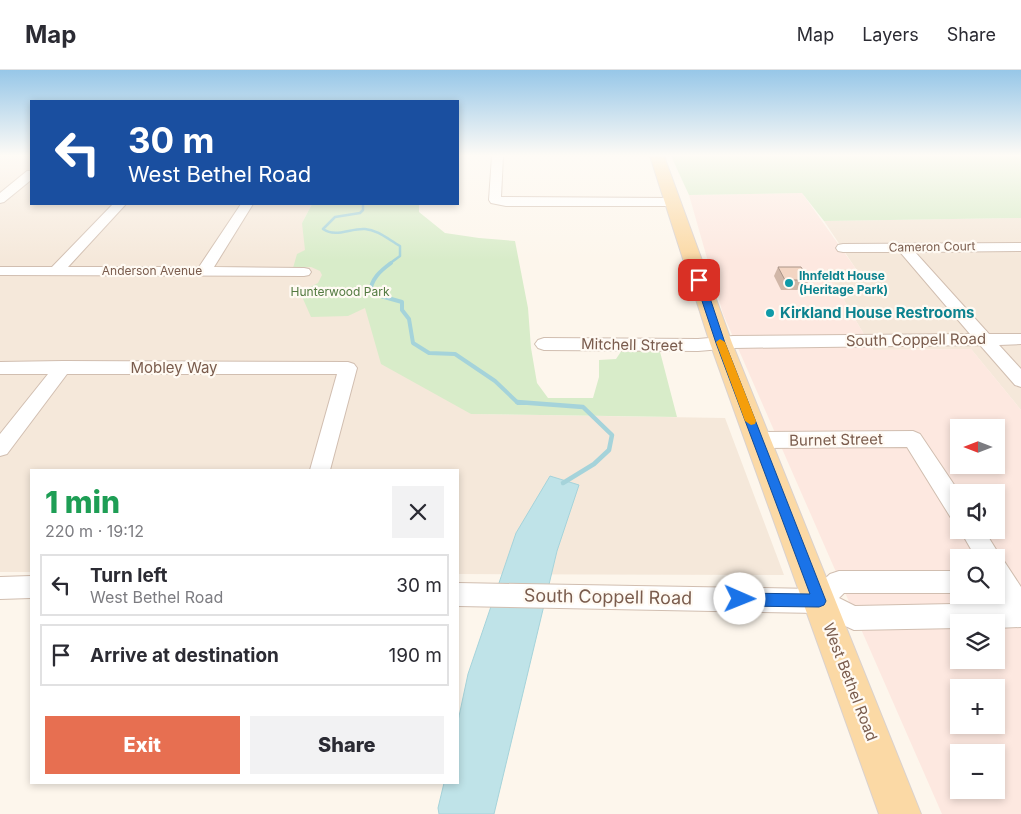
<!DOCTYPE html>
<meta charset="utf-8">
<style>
:root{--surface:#fff;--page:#f2f2f3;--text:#2b2b33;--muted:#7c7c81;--line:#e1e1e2;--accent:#e76f51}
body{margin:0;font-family:Inter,sans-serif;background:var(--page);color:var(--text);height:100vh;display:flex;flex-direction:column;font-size:19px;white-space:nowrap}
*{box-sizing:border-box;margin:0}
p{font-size:16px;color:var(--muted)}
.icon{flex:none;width:28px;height:28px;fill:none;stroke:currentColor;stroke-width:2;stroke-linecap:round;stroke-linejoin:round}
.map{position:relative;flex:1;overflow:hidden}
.sheet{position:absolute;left:30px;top:399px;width:429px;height:315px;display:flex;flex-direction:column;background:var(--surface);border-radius:0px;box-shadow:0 2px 8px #0003}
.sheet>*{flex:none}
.top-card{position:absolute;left:30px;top:30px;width:429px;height:105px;border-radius:0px;box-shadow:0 2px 8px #0003;background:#1a4fa0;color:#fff;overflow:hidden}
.needle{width:32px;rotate:270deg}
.controls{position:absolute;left:950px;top:349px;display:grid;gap:10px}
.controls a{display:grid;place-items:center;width:55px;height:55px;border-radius:0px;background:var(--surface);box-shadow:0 2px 8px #0003;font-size:25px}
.pin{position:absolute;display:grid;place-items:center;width:42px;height:42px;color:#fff;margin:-21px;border-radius:10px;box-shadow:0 2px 8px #0006}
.me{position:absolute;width:55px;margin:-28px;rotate:91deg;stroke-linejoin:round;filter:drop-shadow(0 0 4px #0008)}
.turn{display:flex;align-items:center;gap:18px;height:105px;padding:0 15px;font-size:22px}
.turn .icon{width:65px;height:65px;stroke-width:2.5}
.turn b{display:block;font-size:35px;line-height:42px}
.round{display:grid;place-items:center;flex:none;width:52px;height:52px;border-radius:0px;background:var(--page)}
.summary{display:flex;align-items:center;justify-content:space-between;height:85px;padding:0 15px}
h1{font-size:30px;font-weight:800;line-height:38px;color:#1e9e55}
.button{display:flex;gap:10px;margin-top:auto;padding:10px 15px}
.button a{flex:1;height:58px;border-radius:0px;background:var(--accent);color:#fff;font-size:20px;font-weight:800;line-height:58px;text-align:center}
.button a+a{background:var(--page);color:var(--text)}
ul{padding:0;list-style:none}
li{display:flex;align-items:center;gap:15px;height:62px;margin:0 10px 8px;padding:0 5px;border:2px solid var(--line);border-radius:0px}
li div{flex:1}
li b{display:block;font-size:19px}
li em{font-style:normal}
header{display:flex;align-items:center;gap:30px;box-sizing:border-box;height:70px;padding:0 25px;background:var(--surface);border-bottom:1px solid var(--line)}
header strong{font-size:24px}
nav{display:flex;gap:28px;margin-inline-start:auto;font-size:18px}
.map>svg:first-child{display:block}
</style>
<header>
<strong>Map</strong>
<nav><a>Map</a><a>Layers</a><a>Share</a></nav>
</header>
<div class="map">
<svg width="1021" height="744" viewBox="0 0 1021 744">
<rect width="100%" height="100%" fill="#fdf6ec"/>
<!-- residential -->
<path fill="#f5e8da" d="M0 86H31V134H312L302 153 376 184 471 344 725 348 784 505 458 504V400H31V502H0Z
M1021 148V340L971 279 873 280 826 199H856L824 151Z"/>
<!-- commercial -->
<path fill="#fde8e0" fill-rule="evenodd" d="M802 123 856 199H826L873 280 971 279 1021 340V744H942L723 244 689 125ZM959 358H996V395H959ZM959 422H996V460H959ZM959 488H996V525H959ZM959 552H996V590H959ZM959 618H996V655H959ZM959 682H996V720H959Z"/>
<!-- green -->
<path fill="#d8ecc9" d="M671 86H1021V148L824 151 802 123 689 125Z
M312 134H419V142L445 163 479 168 515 171 528 238 531 278 537 313 548 328H593L599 307V290L616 289 626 274H658L677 347 471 344 381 294 365 238 348 246 311 247 300 222 318 213 322 205 320 201 311 197 293 198 297 184 305 180 302 153Z"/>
<!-- water -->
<path fill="#bfe3e8" stroke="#a5d3da" d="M550 406 579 415 557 481 494 744H439L438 738 444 713 458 712V651L468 604 516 463Z"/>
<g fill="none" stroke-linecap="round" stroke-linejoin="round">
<!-- stream-far2 -->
<path stroke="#a5d3da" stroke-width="2.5" d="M363 134V140L360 143 335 147 323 159C336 168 350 158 365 159 378 160 389 170 400 176V186L389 194"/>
<!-- stream-far1 -->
<path stroke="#a5d3da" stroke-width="4" d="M391 193C380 201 371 209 370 223L402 232V240L409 249 413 273 429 283 455 284 495 311 518 333H525"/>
<!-- stream -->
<path stroke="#a5d3da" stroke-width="4.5" d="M517 332 583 337 612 365 609 380 594 394 563 413"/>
<defs>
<path id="minor" d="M492 86H503L501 127 673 128 679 132 673 136H506L491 133 489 130Z
M27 101H31V110L4 132 0 133V123Z
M113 134H126L68 197H199L241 134H253L214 197 304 198 309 199 311 202 309 205 304 206 0 205V197H52Z
M1021 173V181L915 182 989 264H1021V274L999 275 1021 299V317L1015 315 980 275 733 278 698 281 544 280 538 278 535 274 538 270 544 268 698 269 733 266 970 264 900 182H843L838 181 836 178 838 175 843 174Z
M63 291 348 292 354 294 357 298 330 400H310L337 304H67L7 384 0 386V364L48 304H0V292Z
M913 361 920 364 959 422V450L951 448 907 377 758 378 751 375 748 370 751 365 758 362Z
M960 460H984L997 481 1000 490 1004 491 1021 517V557L996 558V552H959V558L854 560 817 543 458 536V513L814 519 830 504 839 501H959V523H844L839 528 855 536 1003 533 996 521V488H976Z
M31 506V528L0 529V507Z"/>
<path id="major" d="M650 86H664L732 273 921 744H879L710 273Z"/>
</defs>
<!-- minor casing -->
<use href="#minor" stroke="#d1beb0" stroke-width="2"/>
<!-- major casing -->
<use href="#major" stroke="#dad1cd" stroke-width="2"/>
<!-- minor -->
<use href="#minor" fill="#fff" fill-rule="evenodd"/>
<!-- major -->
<use href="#major" fill="#fbd9a5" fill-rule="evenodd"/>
</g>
<!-- wall -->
<path fill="#d1b7a8" d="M778 197 809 210 804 220H781L774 206Z"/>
<!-- building -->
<path fill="#f3d5c3" stroke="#aa9588" d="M778 197H801L809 210H785Z"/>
<!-- sky -->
<linearGradient id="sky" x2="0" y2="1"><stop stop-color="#97c7e8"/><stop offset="0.45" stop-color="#fefbf6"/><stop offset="1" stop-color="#fefbf6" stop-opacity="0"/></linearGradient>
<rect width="1021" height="190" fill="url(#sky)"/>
<!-- route -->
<path fill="#1a73e8" stroke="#114b97" d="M699 207 704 210 725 273 826 531 824 535 819 537 740 536 736 534 733 529 736 525 740 523 810 524 716 273 695 210Z"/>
<!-- slow -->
<path fill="#f59e0b" d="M720 269 725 272 756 351 755 354 751 355 745 351 716 272Z"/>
<!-- markers -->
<g fill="#0f9aa8" stroke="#fffaf3" stroke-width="2">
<circle cx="789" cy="213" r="5"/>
<circle cx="770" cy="243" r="5"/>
</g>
<g text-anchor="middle" stroke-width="4.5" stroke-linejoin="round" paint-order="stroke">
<!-- far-street labels -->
<g font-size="12" fill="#7a5c4d" stroke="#fffaf3">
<text transform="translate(932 177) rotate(-1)" y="4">Cameron Court</text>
<text x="152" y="205">Anderson Avenue</text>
</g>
<!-- far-culture labels -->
<g font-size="12" font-weight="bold" fill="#0d838f" stroke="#fffaf3" text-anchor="start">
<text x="799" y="210">Ihnfeldt House<tspan x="799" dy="14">(Heritage Park)</tspan></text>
</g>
<!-- far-park labels -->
<g font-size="12" fill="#537a41" stroke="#fffaf3">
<text x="340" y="226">Hunterwood Park</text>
</g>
<!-- culture labels -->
<g font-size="15" font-weight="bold" fill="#0d838f" stroke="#fffaf3" text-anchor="start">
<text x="780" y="248">Kirkland House Restrooms</text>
</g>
<!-- street labels -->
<g font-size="15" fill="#7a5c4d" stroke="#fffaf3">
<text transform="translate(916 270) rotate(-1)" y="5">South Coppell Road</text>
<text transform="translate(632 275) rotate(1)" y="5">Mitchell Street</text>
<text x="174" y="303">Mobley Way</text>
<text transform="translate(836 370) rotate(-1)" y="5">Burnet Street</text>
<text transform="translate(850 612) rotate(69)" y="5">West Bethel Road</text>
</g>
<!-- near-street labels -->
<g font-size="18" fill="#7a5c4d" stroke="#fffaf3">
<text transform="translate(608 527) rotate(1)" y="6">South Coppell Road</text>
</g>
</g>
</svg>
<div class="controls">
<a><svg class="needle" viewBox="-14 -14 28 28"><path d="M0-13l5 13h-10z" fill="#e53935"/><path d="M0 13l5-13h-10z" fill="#7c7c81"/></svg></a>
<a><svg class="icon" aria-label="sound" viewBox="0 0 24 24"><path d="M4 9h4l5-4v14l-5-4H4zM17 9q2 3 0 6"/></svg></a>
<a><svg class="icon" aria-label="search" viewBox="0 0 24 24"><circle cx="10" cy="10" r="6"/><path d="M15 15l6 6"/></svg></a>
<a><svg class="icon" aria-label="layers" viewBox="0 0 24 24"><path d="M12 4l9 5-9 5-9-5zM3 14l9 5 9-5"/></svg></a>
<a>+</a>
<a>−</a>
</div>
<div class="pin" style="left:699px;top:210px;background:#d93025"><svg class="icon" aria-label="arrive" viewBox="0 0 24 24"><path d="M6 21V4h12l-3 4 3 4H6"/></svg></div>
<svg class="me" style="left:740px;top:529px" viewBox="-20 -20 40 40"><circle r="19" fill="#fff"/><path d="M0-13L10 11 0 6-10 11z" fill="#1a73e8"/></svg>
<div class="top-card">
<div class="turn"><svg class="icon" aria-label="left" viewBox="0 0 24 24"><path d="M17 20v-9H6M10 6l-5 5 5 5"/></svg><div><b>30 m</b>West Bethel Road</div></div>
</div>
<section class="sheet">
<div class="summary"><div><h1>1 min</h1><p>220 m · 19:12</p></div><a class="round"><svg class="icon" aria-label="close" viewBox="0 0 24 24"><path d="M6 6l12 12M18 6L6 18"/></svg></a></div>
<ul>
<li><svg class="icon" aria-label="left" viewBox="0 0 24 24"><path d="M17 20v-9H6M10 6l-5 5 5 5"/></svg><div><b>Turn left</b><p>West Bethel Road</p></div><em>30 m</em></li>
<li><svg class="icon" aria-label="arrive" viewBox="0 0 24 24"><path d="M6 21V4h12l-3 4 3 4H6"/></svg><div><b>Arrive at destination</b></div><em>190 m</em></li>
</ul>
<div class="button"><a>Exit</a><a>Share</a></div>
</section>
</div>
